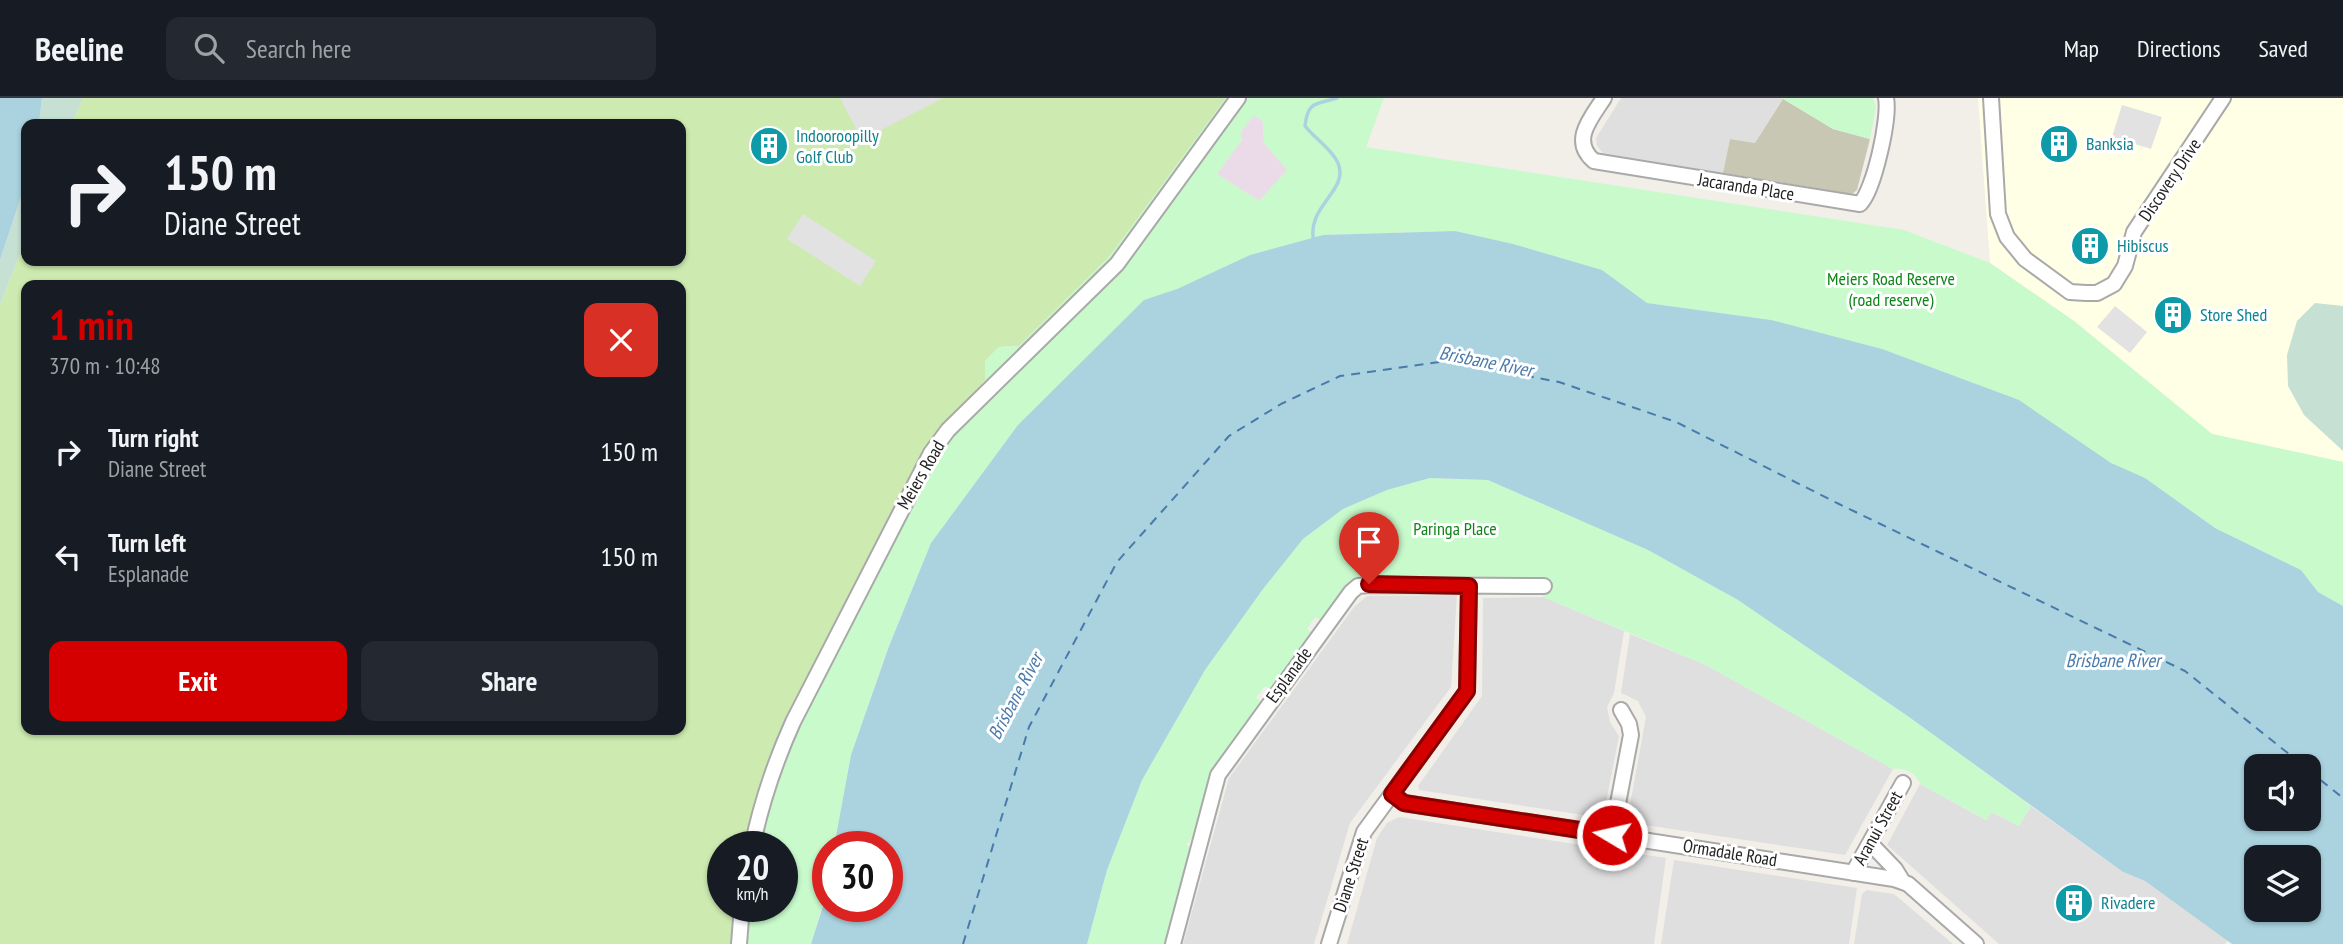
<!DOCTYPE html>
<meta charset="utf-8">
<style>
:root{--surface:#171b24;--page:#242831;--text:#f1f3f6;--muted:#9ea1a6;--line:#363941;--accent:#d40000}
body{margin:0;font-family:"PT Sans Narrow",sans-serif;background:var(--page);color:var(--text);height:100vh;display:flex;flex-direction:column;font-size:26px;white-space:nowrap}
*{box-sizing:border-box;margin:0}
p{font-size:23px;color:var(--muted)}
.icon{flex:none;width:38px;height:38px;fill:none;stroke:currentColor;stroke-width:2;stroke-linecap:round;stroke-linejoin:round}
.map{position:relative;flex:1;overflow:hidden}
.drawer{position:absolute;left:21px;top:182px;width:665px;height:455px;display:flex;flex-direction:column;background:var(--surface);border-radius:14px;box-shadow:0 2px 5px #0004}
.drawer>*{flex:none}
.hud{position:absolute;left:21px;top:21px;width:665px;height:147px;border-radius:14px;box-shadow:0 2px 5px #0004;background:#171b24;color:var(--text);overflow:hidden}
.buttons{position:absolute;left:2244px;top:656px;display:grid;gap:14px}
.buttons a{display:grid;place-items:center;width:77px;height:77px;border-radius:14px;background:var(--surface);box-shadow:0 2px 5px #0004;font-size:35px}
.speed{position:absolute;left:707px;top:733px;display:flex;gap:14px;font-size:35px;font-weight:700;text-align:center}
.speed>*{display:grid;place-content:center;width:91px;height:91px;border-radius:50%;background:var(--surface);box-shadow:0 2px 5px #0004;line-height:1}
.speed small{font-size:18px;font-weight:400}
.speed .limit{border:10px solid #d22;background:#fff;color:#111}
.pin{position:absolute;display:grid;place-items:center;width:60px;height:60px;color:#fff;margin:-72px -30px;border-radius:50% 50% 50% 0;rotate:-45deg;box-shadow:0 0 7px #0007}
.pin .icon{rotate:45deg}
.me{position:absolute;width:77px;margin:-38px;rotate:279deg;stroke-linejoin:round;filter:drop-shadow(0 0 5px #0008)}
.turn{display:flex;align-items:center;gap:24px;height:147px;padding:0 28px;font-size:32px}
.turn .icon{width:91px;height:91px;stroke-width:2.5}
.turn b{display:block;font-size:49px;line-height:60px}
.round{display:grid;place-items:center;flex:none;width:74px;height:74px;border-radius:14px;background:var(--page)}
.summary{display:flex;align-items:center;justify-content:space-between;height:119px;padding:0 28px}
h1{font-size:42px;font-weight:600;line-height:52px;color:var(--accent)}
.primary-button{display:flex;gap:14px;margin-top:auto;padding:14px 28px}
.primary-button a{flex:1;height:80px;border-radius:14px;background:var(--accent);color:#fff;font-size:28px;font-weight:600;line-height:80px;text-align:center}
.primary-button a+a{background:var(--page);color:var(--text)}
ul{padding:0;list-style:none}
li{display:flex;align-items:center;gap:21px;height:105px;padding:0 28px}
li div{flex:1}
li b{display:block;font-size:26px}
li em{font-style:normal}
header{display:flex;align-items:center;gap:42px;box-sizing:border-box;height:98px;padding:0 35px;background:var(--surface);border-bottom:2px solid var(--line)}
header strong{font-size:33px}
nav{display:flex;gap:38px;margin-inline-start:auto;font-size:24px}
.search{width:490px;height:63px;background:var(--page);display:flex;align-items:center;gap:18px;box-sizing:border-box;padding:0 24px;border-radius:14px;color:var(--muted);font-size:26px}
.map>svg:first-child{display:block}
</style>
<header>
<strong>Beeline</strong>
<div class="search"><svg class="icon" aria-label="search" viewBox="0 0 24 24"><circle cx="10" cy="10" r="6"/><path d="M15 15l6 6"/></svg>Search here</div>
<nav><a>Map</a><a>Directions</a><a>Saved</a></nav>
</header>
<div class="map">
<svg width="2343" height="846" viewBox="0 0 2343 846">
<rect width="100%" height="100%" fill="#f2efe9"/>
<!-- residential -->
<path fill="#e0dfdf" d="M1621 0H1782L1783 1 1755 45 1730 41 1723 75 1603 55 1597 48 1596 40Z
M1457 497 1451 589 1350 725 1314 846H1183L1229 680 1354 509 1367 498Z
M1543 499 1624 533 1614 595 1607 609 1610 624 1619 638 1603 720 1419 692 1418 688 1482 598 1483 500Z
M1630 536 1704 566 1893 671 1845 757 1632 725 1628 718 1646 619 1638 603 1621 595Z
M1920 686 1986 722 1991 714 2019 728 2031 708 2123 774 2145 783 2228 842 2225 846H1999L1887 747Z
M1399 719 1666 760 1654 846H1347L1377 740 1387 725Z
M1674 762 1857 790 1849 846H1661Z
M1867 792 1894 796 1953 846H1854L1862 796Z"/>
<!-- industrial -->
<path fill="#ebdbe8" d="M1254 16 1263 24 1264 45 1288 72 1259 103 1217 76 1242 42 1240 35Z"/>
<!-- education -->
<path fill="#ffffe5" d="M1978 0H2343V364L2212 336 2074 223 1990 165Z"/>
<!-- construction -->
<path fill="#c7c7b4" d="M1783 1 1833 31 1870 41 1857 92 1852 96 1723 75 1730 41 1755 45Z"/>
<!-- grass -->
<path fill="#cdebb0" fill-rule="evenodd" d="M83 0H1226L1110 158 1019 248 999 249 985 263V282L920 358 746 749H723V808L735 809 732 846H0V207L26 141V163H681V26H72ZM26 187H681V632H26Z"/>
<!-- wetland -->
<path fill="#c6e0d4" d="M42 0H83L72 26H39Z
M26 84V141L0 207V162Z
M2315 205 2343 208V353L2304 317 2288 288 2287 257 2297 223Z"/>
<!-- park -->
<path fill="#c8facc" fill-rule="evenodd" d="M1226 0H1384L1366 49 1904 132 1990 165 2074 223 2212 336 2343 364V508L2318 494 2301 472 2215 430 2145 380 1771 222 1647 205 1602 172 1455 133 1323 137 1250 157 1177 191 1144 202 1018 328 931 445 889 547 851 657 834 749H828C828 789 823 808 811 846H732L735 809 782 808V749H746L752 719 778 640 920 358 985 282V263L999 249 1019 248 1110 158ZM1254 17 1263 24 1264 45 1287 72 1259 103 1217 76 1242 42 1240 35Z
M1782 0H1873L1876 8 1870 41 1833 31Z
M1430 380 1488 382 1648 452 1738 502 1909 619 2031 708 2019 728 1992 714 1987 722 1920 686C1915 674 1905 670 1893 671L1704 566 1543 499 1544 482 1363 481 1321 523 1315 519 1307 531 1313 535 1271 592 1265 588 1256 600 1262 604 1216 670 1196 735 1186 747 1192 749 1166 846H1087L1107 772 1142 682 1205 572 1263 491 1303 441 1343 411 1387 392Z"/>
<!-- parking -->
<path fill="#e2e2e2" d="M840 0H943L862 42Z
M2122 7 2162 19 2151 51 2112 39Z
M803 116 876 163 860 188 787 141Z
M2115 208 2147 234 2130 255 2097 229Z"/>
<!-- water -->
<path fill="#aad3df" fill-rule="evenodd" d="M0 0H42L39 26H26V84L0 162Z
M1455 133 1513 146 1602 172 1647 205 1771 222 1882 251 2019 302 2111 365 2145 380 2215 430 2301 472 2318 494 2343 508V846H2232L2145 783 2123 774 1909 619 1738 502 1648 452 1488 382 1430 380 1387 392 1343 411 1303 441 1263 491 1205 572 1142 682 1107 772 1087 846H811L823 808 828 783V808H887V749H834L851 657 889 548 931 445 1018 327 1144 202 1177 191 1250 157 1323 137ZM2256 668H2308V721H2256ZM2256 760H2308V812H2256Z"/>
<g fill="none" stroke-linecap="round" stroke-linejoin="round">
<!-- stream -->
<path stroke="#aad3df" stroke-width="3.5" d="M1314 144C1305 108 1350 93 1338 65 1331 50 1315 41 1305 28 1308 2 1316 7 1337 0"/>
<!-- ferry -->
<path stroke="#4a7aab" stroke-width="2" stroke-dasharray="9 7" stroke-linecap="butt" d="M2308 672 2343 700
M963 846 1029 629 1117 464 1229 338 1281 306 1340 278 1447 263 1559 284 1676 324 1839 406 2185 573 2304 668"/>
<defs>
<path id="minor" d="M1604 0C1591 20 1570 43 1594 63L1860 106C1874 92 1890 20 1886 0
M1991 0 1998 116 2007 139 2025 161 2070 194 2086 195H2097L2114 186 2125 168 2134 134 2223 0
M1392 696 1404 705 1894 781 1908 786 1976 846
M1612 737 1631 637 1629 626 1621 612
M1870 745 1895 771 1903 784
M752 749C761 706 775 664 793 624L931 355 948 332 1117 166 1238 0
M1853 775 1903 685
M739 846 742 808
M1173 846 1218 677 1351 494 1358 488 1369 487 1544 488
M1329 846 1364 734 1467 593 1469 488"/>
</defs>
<!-- minor casing -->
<use href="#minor" stroke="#a9a9a9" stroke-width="18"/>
<!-- minor -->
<use href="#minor" stroke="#fff" stroke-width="14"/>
</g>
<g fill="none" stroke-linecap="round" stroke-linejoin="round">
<defs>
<path id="route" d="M1369 486 1469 488 1467 593 1392 696 1404 705 1612 737"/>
</defs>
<!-- route casing -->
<use href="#route" stroke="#8a0000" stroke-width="18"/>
<!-- route -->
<use href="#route" stroke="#d40000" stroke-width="12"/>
</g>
<!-- icons -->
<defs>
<symbol id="building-disc" viewBox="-11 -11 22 22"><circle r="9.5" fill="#0f9aa8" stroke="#fff"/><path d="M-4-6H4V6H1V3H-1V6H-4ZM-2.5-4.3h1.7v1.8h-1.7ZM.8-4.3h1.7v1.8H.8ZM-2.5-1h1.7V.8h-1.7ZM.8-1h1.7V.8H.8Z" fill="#fff"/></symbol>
</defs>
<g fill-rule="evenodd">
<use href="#building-disc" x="2037" y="24" width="44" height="44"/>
<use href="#building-disc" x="747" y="26" width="44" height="44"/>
<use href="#building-disc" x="2068" y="126" width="44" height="44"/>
<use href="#building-disc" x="2151" y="195" width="44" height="44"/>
<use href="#building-disc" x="2052" y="783" width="44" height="44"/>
</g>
<g text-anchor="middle" stroke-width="6" stroke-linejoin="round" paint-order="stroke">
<!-- culture labels -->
<g font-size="18" fill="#0d838f" stroke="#fff" text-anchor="start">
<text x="796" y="44">Indooroopilly<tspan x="796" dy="21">Golf Club</tspan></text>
<text x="2086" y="52">Banksia</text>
<text x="2117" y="154">Hibiscus</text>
<text x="2200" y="223">Store Shed</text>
<text x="2101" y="811">Rivadere</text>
</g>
<!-- street labels -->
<g font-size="18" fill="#222" stroke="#fff">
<text transform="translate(2170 82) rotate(-56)" y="6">Discovery Drive</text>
<text transform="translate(1746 89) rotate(9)" y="6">Jacaranda Place</text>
<text transform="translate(921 377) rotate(-60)" y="6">Meiers Road</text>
<text transform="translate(1289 577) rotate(-54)" y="6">Esplanade</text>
<text transform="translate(1878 730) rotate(-61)" y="6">Aranui Street</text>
<text transform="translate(1730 755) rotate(9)" y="6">Ormadale Road</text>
<text transform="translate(1351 777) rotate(-72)" y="6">Diane Street</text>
</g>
<!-- park labels -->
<g font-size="18" fill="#0c8416" stroke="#fff">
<text x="1891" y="187">Meiers Road Reserve<tspan x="1891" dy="21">(road reserve)</tspan></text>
<text x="1455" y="437">Paringa Place</text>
</g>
<!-- water labels -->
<g font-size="19" font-style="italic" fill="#4a7aab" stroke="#fff">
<text transform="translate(1486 263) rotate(11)" y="7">Brisbane River</text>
<text x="2113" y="569">Brisbane River</text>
<text transform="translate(1015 598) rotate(-62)" y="7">Brisbane River</text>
</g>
</g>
</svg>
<div class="buttons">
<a><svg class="icon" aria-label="sound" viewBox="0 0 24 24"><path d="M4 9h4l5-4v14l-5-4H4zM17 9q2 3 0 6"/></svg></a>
<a><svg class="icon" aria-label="layers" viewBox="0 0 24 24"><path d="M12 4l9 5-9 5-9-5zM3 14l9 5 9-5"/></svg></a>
</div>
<div class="speed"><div>20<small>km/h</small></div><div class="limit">30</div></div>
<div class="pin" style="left:1369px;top:486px;background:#d93025"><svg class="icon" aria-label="arrive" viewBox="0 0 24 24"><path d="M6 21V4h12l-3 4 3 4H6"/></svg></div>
<svg class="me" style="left:1612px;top:737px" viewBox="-20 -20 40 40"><circle r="17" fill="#d40000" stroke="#fff" stroke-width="3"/><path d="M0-11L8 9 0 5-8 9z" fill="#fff"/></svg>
<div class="hud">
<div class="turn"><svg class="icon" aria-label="right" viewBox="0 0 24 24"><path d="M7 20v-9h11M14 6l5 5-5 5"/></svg><div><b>150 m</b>Diane Street</div></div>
</div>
<section class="drawer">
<div class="summary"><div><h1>1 min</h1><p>370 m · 10:48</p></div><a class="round" style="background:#d93025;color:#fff"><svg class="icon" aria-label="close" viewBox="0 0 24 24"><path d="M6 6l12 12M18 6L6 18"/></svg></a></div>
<ul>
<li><svg class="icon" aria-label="right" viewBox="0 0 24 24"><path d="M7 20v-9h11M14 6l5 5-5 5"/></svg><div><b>Turn right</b><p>Diane Street</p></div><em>150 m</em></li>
<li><svg class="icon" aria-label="left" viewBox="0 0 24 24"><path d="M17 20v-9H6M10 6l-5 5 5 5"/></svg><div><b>Turn left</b><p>Esplanade</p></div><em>150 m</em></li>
</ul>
<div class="primary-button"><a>Exit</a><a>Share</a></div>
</section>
</div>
